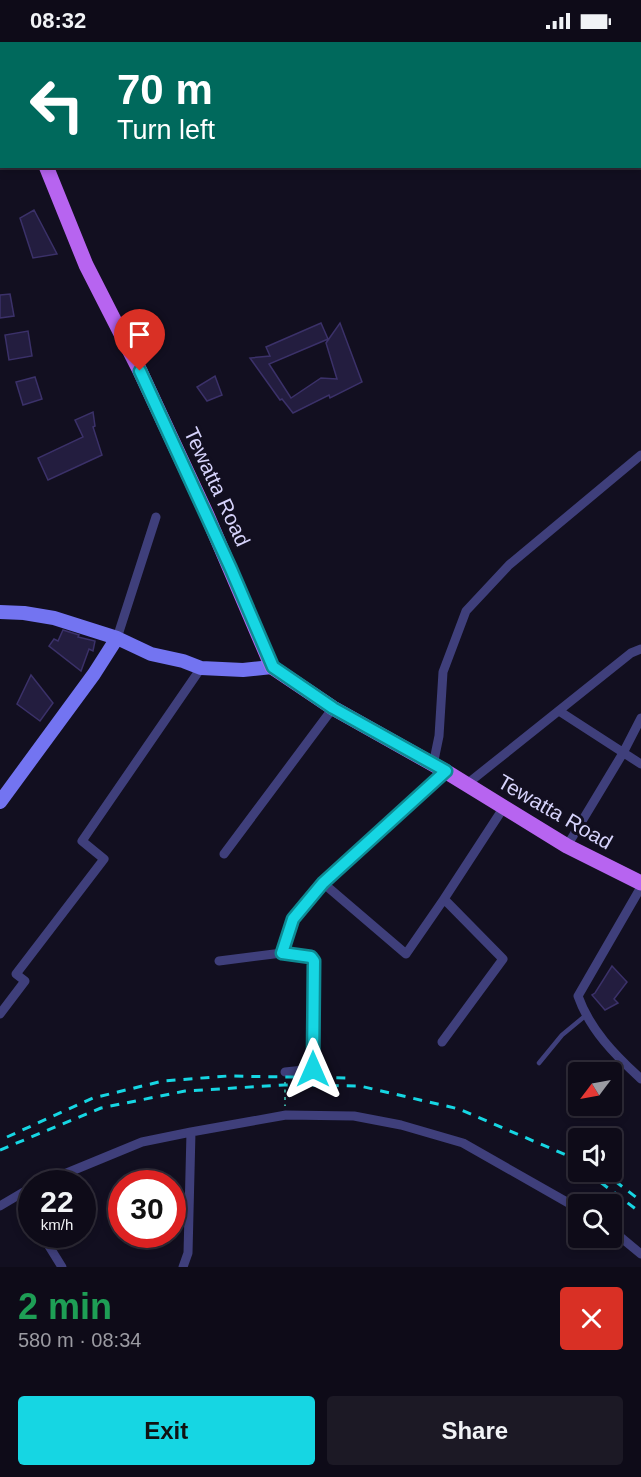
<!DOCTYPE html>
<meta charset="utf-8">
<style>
:root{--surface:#0e0b18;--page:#1c1925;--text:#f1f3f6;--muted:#9b9ba2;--line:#2e2b37;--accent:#16d6e3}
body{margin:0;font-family:Helvetica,sans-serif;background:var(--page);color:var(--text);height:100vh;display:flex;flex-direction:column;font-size:22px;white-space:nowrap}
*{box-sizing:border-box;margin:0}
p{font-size:20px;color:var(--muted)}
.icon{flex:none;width:33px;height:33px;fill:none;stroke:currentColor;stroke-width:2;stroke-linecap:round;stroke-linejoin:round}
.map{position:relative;height:1225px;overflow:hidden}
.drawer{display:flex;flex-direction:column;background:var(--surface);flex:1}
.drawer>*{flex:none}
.banner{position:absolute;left:0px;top:0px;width:642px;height:126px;box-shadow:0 3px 9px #0003,0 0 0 2px var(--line);background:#00695c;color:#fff;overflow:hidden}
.needle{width:39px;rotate:238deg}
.fabs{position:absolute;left:568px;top:1020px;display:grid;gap:12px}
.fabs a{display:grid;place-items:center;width:54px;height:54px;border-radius:6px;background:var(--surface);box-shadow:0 3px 9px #0003,0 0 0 2px var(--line);font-size:30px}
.speed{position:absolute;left:18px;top:1128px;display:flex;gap:12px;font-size:30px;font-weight:700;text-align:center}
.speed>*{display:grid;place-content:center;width:78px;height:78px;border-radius:50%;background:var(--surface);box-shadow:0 3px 9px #0003,0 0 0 2px var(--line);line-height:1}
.speed small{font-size:15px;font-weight:400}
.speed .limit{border:9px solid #d22;background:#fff;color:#111}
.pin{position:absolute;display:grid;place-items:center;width:51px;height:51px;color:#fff;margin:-62px -26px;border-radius:50% 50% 50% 0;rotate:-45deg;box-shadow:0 0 6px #0007}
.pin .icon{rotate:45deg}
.me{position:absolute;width:66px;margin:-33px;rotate:0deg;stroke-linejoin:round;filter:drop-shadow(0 0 4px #0008)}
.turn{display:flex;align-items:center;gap:21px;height:126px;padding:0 18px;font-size:27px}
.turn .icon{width:78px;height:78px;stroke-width:2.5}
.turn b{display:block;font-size:42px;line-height:51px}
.round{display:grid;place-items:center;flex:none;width:63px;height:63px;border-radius:6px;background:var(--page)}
.overview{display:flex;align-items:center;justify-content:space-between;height:102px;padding:0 18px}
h1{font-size:36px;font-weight:600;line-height:45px;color:#1e9e55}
.action{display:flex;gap:12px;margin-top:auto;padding:12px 18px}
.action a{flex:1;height:69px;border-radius:6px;background:var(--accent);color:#111;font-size:24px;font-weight:600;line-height:69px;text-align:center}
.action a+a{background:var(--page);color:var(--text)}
.status{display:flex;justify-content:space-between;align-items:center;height:42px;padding:0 30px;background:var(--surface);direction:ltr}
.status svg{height:16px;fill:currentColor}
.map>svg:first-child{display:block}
</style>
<div class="status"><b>08:32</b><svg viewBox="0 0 49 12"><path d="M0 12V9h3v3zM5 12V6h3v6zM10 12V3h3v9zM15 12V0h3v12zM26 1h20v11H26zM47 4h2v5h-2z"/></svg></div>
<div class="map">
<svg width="641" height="1225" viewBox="0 0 641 1225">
<rect width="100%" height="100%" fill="#120f20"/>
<!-- building -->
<path fill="#231d3f" stroke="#3b3169" stroke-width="1.5" d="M34 168 57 212 33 216 20 176Z
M10 252 14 274 0 276V253Z
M321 281 328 297 269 322 291 356 321 336 337 337 326 301 340 281 362 340 330 356 329 353 293 371 282 357 280 358 250 316 270 314 266 305Z
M28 289 32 314 9 318 5 293Z
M215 334 222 353 207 359 197 345Z
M35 335 42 357 23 363 16 340Z
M93 370 95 384 93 385 102 413 48 438 38 416 83 395 75 378Z
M63 588 79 593 78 595 95 599 93 609 89 607 81 629 49 604 54 597 58 599Z
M31 633 53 661 40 679 17 662Z
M612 924 627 940 614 957 618 961 605 968 592 953 595 951Z"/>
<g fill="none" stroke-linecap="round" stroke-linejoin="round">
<!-- path -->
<path stroke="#3aa89d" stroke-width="2" stroke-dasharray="3 4.5" stroke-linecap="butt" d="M285 1040V1064"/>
<!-- lane -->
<path stroke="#3f3f7b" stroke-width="4.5" d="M539 1021 562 993 585 974"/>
<!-- street -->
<path stroke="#3f3f7b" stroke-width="9" d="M140 2 143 0
M0 40H2
M117 596 156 475
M559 669 641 722
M433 723 439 694 443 630 466 569 509 523 641 413
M467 742 631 611 641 607
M567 804 623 711 641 676
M224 812 333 666
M323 841 406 912 444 857
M219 919 282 911
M0 972 25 939 16 932 104 817 82 799 201 626
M442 1000 503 917 444 857 504 765
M285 1030 313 1027 314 919 311 915 282 911 293 877 323 841 445 729
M641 1037C615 1013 590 988 578 954L641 845
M40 1142 142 1100 191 1090
M0 1164 32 1145
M612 1188 641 1212
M44 1196 62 1225
M183 1225 188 1211 191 1090 286 1073 354 1074 401 1083 463 1101 579 1167"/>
<!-- secondary -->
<path stroke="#7374f1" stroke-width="14" d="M0 570 24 571 54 576 117 596 151 612 183 619 201 626 243 628 272 625
M0 760 94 632 117 596"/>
<!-- primary -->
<path stroke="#b764f0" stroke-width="15" d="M13 0V2
M46 124 86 223 140 329 207 473 272 625 333 666 445 729 567 804 641 841"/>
<!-- rail -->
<path stroke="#16d6e3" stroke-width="3" stroke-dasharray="9 8" stroke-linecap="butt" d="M7 1095 93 1056 163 1039 228 1034 347 1036
M0 1108 101 1066 185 1049 284 1043 360 1044 459 1067 566 1113 579 1123
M587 1130 641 1171
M615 1139 641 1159"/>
</g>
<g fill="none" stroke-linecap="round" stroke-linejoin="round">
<defs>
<path id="route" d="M140 329 231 527 273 625 333 666 446 729 323 841 293 877 282 911 311 915 314 919 313 1027"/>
</defs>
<!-- route casing -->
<use href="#route" stroke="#0e8b94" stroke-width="15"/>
<!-- route -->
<use href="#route" stroke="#16d6e3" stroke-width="10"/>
</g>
<g text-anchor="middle" stroke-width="6" stroke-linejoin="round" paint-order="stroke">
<!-- street labels -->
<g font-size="21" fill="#d6d3fb" stroke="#120f20">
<text transform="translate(217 445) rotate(65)" y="7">Tewatta Road</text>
<text transform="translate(555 770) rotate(30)" y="7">Tewatta Road</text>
</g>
</g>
</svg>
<div class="fabs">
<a><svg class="needle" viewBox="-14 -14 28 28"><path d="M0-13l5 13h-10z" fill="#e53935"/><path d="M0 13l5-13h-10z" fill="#9b9ba2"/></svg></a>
<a><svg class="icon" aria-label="sound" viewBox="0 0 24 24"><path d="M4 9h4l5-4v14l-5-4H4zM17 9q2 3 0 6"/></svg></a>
<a><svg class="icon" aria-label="search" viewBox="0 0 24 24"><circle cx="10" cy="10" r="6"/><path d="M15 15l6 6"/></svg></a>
</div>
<div class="speed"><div>22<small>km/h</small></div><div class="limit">30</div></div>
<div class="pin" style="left:140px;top:329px;background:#d93025"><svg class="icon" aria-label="arrive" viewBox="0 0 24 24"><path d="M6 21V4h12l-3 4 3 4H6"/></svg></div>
<svg class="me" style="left:313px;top:1027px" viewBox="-20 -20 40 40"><path d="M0-17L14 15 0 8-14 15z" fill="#16d6e3" stroke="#fff" stroke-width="4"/></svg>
<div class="banner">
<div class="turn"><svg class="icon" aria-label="left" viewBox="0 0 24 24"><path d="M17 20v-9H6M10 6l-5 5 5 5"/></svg><div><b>70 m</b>Turn left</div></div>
</div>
</div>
<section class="drawer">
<div class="overview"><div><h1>2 min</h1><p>580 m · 08:34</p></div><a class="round" style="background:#d93025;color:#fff"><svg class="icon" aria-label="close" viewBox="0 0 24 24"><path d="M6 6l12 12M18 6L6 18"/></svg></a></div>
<div class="action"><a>Exit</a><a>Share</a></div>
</section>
